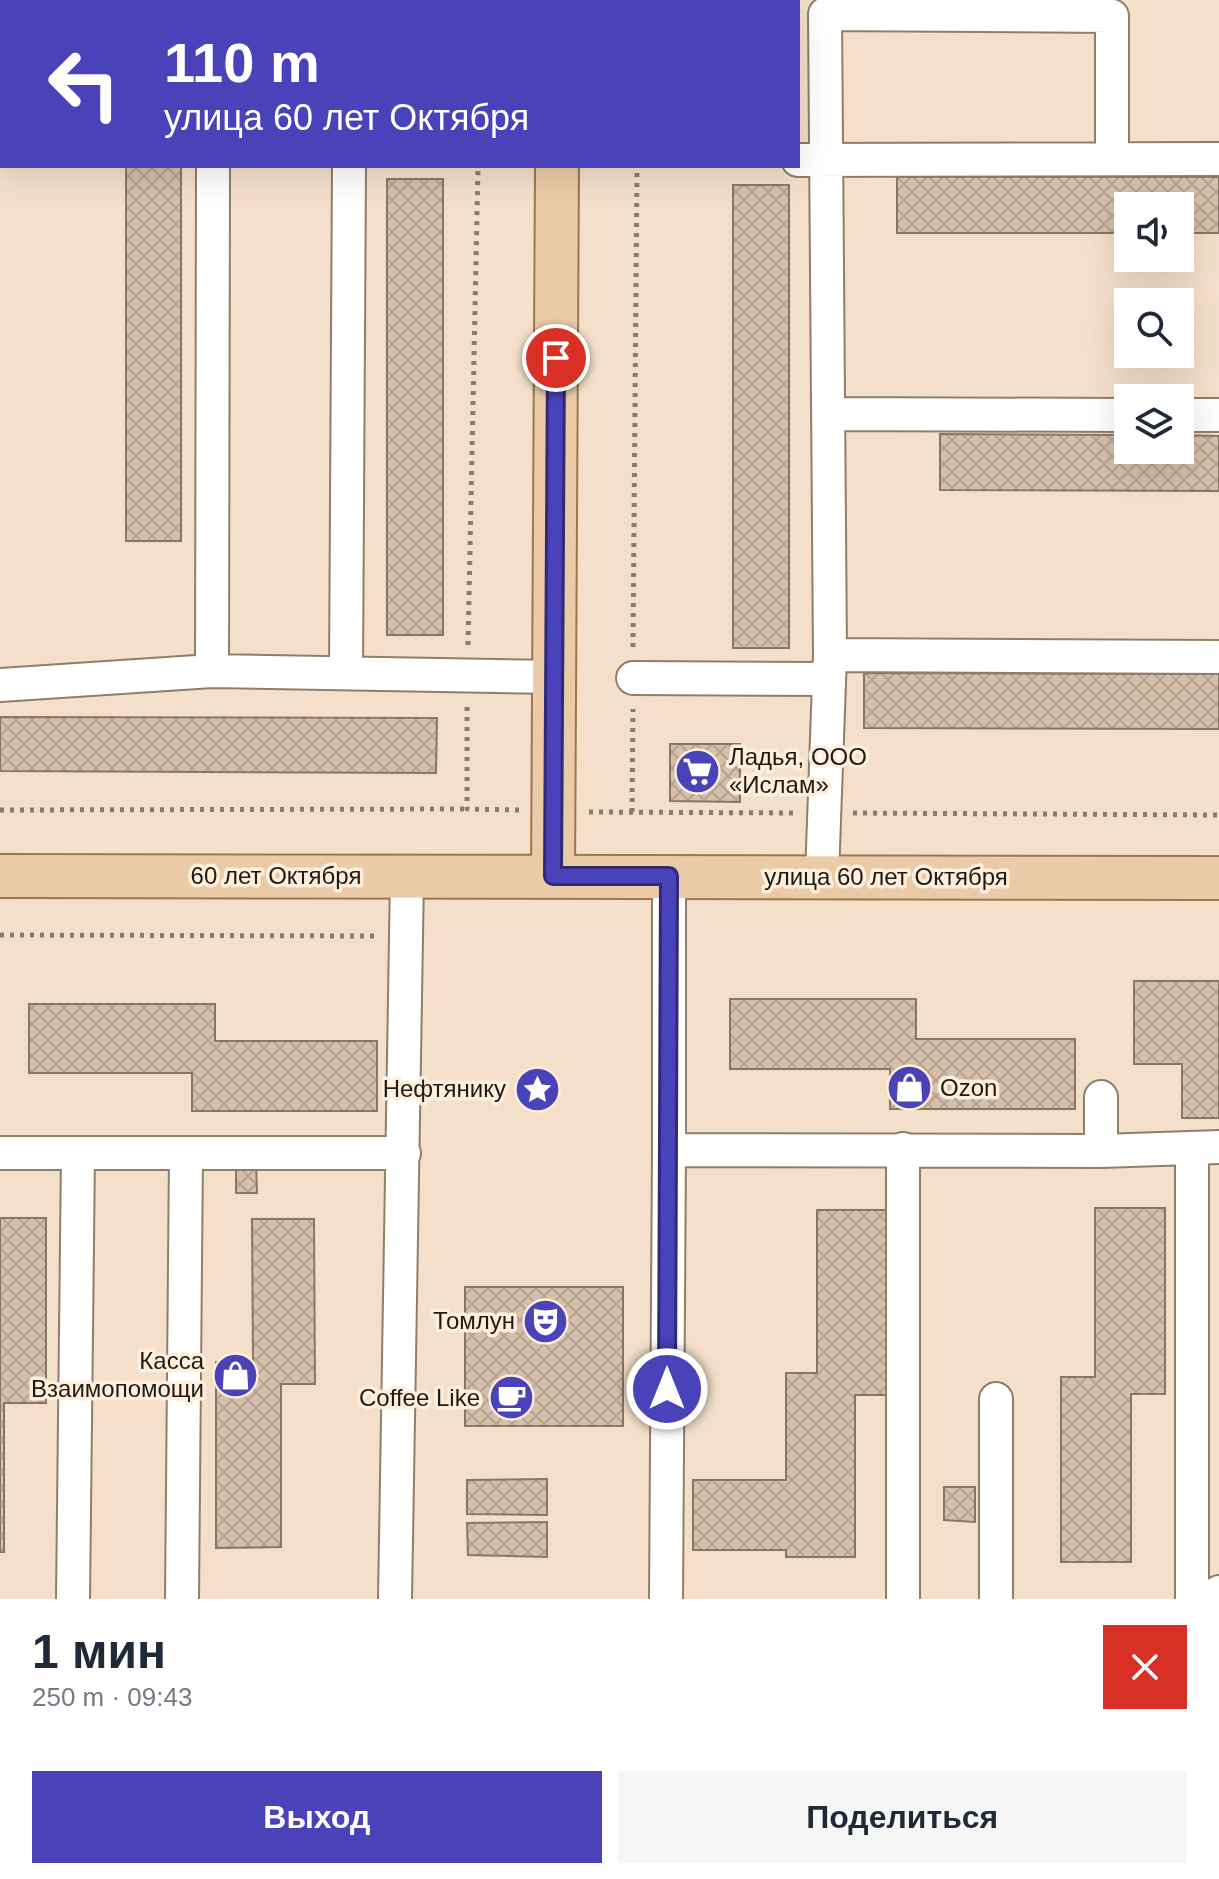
<!DOCTYPE html>
<html lang="ru">
<meta charset="utf-8">
<style>
:root{--surface:#fff;--page:#f6f6f7;--text:#1f2937;--muted:#747a83;--accent:#4a42b8}
body{margin:0;font-family:Helvetica,sans-serif;background:var(--page);color:var(--text);height:100vh;display:flex;flex-direction:column;font-size:30px;white-space:nowrap}
*{box-sizing:border-box;margin:0}
p{font-size:26px;color:var(--muted)}
.icon{flex:none;width:44px;height:44px;fill:none;stroke:currentColor;stroke-width:2;stroke-linecap:round;stroke-linejoin:round}
.map{position:relative;height:1599px;overflow:hidden}
.panel{display:flex;flex-direction:column;background:var(--surface);flex:1}
.panel>*{flex:none}
.hud{position:absolute;left:0px;top:0px;width:800px;height:168px;box-shadow:0 8px 32px #0002;background:#4a42b8;color:#fff;overflow:hidden}
.tools{position:absolute;left:1114px;top:192px;display:grid;gap:16px}
.tools a{display:grid;place-items:center;width:80px;height:80px;border-radius:0px;background:var(--surface);box-shadow:0 8px 32px #0002;font-size:40px}
.pin{position:absolute;display:grid;place-items:center;width:68px;height:68px;color:#fff;margin:-34px;border:4px solid #fff;border-radius:50%;box-shadow:0 2px 8px #0007}
.me{position:absolute;width:88px;margin:-44px;rotate:0deg;stroke-linejoin:round;filter:drop-shadow(0 0 6px #0008)}
.turn{display:flex;align-items:center;gap:28px;height:168px;padding:0 32px;font-size:36px}
.turn .icon{width:104px;height:104px;stroke-width:2.5}
.turn b{display:block;font-size:56px;line-height:68px}
.round{display:grid;place-items:center;flex:none;width:84px;height:84px;border-radius:0px;background:var(--page)}
.headline{display:flex;align-items:center;justify-content:space-between;height:136px;padding:0 32px}
h1{font-size:48px;font-weight:700;line-height:60px}
.primary-button{display:flex;gap:16px;margin-top:auto;padding:16px 32px}
.primary-button a{flex:1;height:92px;border-radius:0px;background:var(--accent);color:#fff;font-size:32px;font-weight:700;line-height:92px;text-align:center}
.primary-button a+a{background:var(--page);color:var(--text)}
.map>svg:first-child{display:block}
</style>
<div class="map">
<svg width="1219" height="1599" viewBox="0 0 1219 1599">
<defs>
<pattern id="building-cross-hatch" width="8" height="8" patternUnits="userSpaceOnUse" patternTransform="scale(2)"><rect width="8" height="8" fill="#d4c0ab"/><path d="M0 0l8 8M0 8l8-8" fill="none" stroke="#b6a492"/></pattern>
</defs>
<rect width="100%" height="100%" fill="#f4e0ca"/>
<!-- building -->
<path fill="url(#building-cross-hatch)" stroke="#8a7763" stroke-width="2" d="M684 0H779V2H684Z
M126 166H181V541H126Z
M897 177H1219V233H1180V206H1128V233H897Z
M387 179H443V635H387Z
M733 185H789V648H733Z
M940 434 1128 435V450H1180V435L1219 436V491L940 490Z
M864 673 1219 674V729L864 728Z
M0 717 437 718 436 773 0 771Z
M670 744H740V802L670 801Z
M1134 981H1219V1118H1182V1064H1134Z
M730 999H916V1039H1075V1109H890V1069H730Z
M29 1004H215V1041H377V1111H192V1073H29Z
M256 1162 257 1193H236V1163Z
M1095 1208H1165V1394H1131V1562H1061V1377H1095Z
M817 1210H886V1395H855V1557H786V1550H693V1480H786V1373H817Z
M0 1218H46V1403H4V1552H0Z
M252 1219H314L315 1384H281V1547L216 1548V1362H253Z
M465 1287H623V1426H465Z
M547 1479V1515L467 1514V1480Z
M944 1487H975V1522L944 1520Z
M547 1522V1557L468 1555 467 1523Z"/>
<g fill="none" stroke-linecap="round" stroke-linejoin="round">
<defs>
<path id="minor" d="M213 2V0
M349 2V0
M798 160 1219 159
M830 414 1128 415
M1180 415H1219
M830 655 1219 657
M212 671 213 166
M346 672 349 166
M633 678 829 679
M0 685 212 671 554 677
M669 876V1150L1101 1151 1219 1147
M822 876 830 655 825 14 1112 16V159
M1101 1097V1151
M903 1149V1599
M0 1153H404
M996 1399V1599
M73 1599 78 1153
M182 1599 186 1153
M395 1599 407 876
M666 1599 669 1150
M1192 1599V1148
M1207 1599 1219 1592"/>
<path id="major" d="M558 2V0
M0 876 1219 878
M553 876 557 166"/>
</defs>
<!-- minor casing -->
<use href="#minor" stroke="#907e6a" stroke-width="36"/>
<!-- major casing -->
<use href="#major" stroke="#9b774d" stroke-width="46"/>
<!-- path -->
<path stroke="#8a7c6d" stroke-width="5" stroke-dasharray="4 6" stroke-linecap="butt" d="M482 2V0
M638 2V0
M468 645 478 166
M633 647 637 166
M467 707V809L519 810
M0 810 467 809
M589 812 795 813
M632 812 633 709
M853 813 1219 815
M0 935 377 936"/>
<!-- minor -->
<use href="#minor" stroke="#fff" stroke-width="32"/>
<!-- major -->
<use href="#major" stroke="#ebcba7" stroke-width="42"/>
</g>
<g fill="none" stroke-linecap="round" stroke-linejoin="round">
<defs>
<path id="route" d="M556 358 553 876H669L667 1389"/>
</defs>
<!-- route casing -->
<use href="#route" stroke="#302b78" stroke-width="20"/>
<!-- route -->
<use href="#route" stroke="#4a42b8" stroke-width="14"/>
</g>
<!-- icons -->
<defs>
<symbol id="supermarket-disc" viewBox="-11 -11 22 22"><circle r="9.5" fill="#4a42b8" stroke="#feeedc"/><path d="M-6-5.5h2.5l.6 2H6L4.5 2H-2.5L-4.4-4H-6ZM-1.5 3.2a1.3 1.3 0 1 0 .1 0ZM3 3.2a1.3 1.3 0 1 0 .1 0Z" fill="#fff"/></symbol>
<symbol id="shop-disc" viewBox="-11 -11 22 22"><circle r="9.5" fill="#4a42b8" stroke="#feeedc"/><path d="M-5-2.5h2.3a2.7 3.5 0 0 1 5.4 0H5L5.5 6h-11ZM-1.5-2.5h3a1.5 2.3 0 0 0-3 0Z" fill="#fff"/></symbol>
<symbol id="sight-disc" viewBox="-11 -11 22 22"><circle r="9.5" fill="#4a42b8" stroke="#feeedc"/><path d="M0-6L1.8-2.2L6-1.7L2.9 1.2L3.7 5.4L0 3.3L-3.7 5.4L-2.9 1.2L-6-1.7L-1.8-2.2Z" fill="#fff"/></symbol>
<symbol id="theatre-disc" viewBox="-11 -11 22 22"><circle r="9.5" fill="#4a42b8" stroke="#feeedc"/><path d="M-5-5.5Q0-4 5-5.5V0Q5 5 0 6Q-5 5-5 0ZM-3.3-2.5H-1v1.5H-3.3ZM1-2.5H3.3v1.5H1ZM-2.8 1Q0 5.5 2.8 1Z" fill="#fff"/></symbol>
<symbol id="cafe-disc" viewBox="-11 -11 22 22"><circle r="9.5" fill="#4a42b8" stroke="#feeedc"/><path d="M-5.5-4.5H6V0H3Q3 3.5 0 3.5H-2.5Q-5.5 3.5-5.5 0ZM3-3.2v2h1.7v-2ZM-6 4.5H4V6H-6Z" fill="#fff"/></symbol>
</defs>
<g fill-rule="evenodd">
<use href="#supermarket-disc" x="672" y="746" width="51" height="51"/>
<use href="#shop-disc" x="884" y="1062" width="51" height="51"/>
<use href="#sight-disc" x="512" y="1064" width="51" height="51"/>
<use href="#theatre-disc" x="520" y="1296" width="51" height="51"/>
<use href="#shop-disc" x="210" y="1350" width="51" height="51"/>
<use href="#cafe-disc" x="486" y="1372" width="51" height="51"/>
</g>
<g text-anchor="middle" stroke-width="7" stroke-linejoin="round" paint-order="stroke">
<!-- poi labels -->
<g font-size="24" fill="#211a12" stroke="#feeedc" text-anchor="end">
<text x="729" y="765" text-anchor="start">Ладья, ООО<tspan x="729" dy="28">«Ислам»</tspan></text>
<text x="940" y="1096" text-anchor="start">Ozon</text>
<text x="506" y="1097">Нефтянику</text>
<text x="515" y="1329">Томлун</text>
<text x="204" y="1369">Касса<tspan x="204" dy="28">Взаимопомощи</tspan></text>
<text x="480" y="1406">Coffee Like</text>
</g>
<!-- street labels -->
<g font-size="24" fill="#211a12" stroke="#feeedc">
<text x="276" y="884">60 лет Октября</text>
<text x="886" y="885">улица 60 лет Октября</text>
</g>
</g>
</svg>
<div class="tools">
<a><svg class="icon" aria-label="sound" viewBox="0 0 24 24"><path d="M4 9h4l5-4v14l-5-4H4zM17 9q2 3 0 6"/></svg></a>
<a><svg class="icon" aria-label="search" viewBox="0 0 24 24"><circle cx="10" cy="10" r="6"/><path d="M15 15l6 6"/></svg></a>
<a><svg class="icon" aria-label="layers" viewBox="0 0 24 24"><path d="M12 4l9 5-9 5-9-5zM3 14l9 5 9-5"/></svg></a>
</div>
<div class="pin" style="left:556px;top:358px;background:#d93025"><svg class="icon" aria-label="arrive" viewBox="0 0 24 24"><path d="M6 21V4h12l-3 4 3 4H6"/></svg></div>
<svg class="me" style="left:667px;top:1389px" viewBox="-20 -20 40 40"><circle r="17" fill="#4a42b8" stroke="#fff" stroke-width="3"/><path d="M0-11L8 9 0 5-8 9z" fill="#fff"/></svg>
<div class="hud">
<div class="turn"><svg class="icon" aria-label="left" viewBox="0 0 24 24"><path d="M17 20v-9H6M10 6l-5 5 5 5"/></svg><div><b>110 m</b>улица 60 лет Октября</div></div>
</div>
</div>
<section class="panel">
<div class="headline"><div><h1>1 мин</h1><p>250 m · 09:43</p></div><a class="round" style="background:#d93025;color:#fff"><svg class="icon" aria-label="close" viewBox="0 0 24 24"><path d="M6 6l12 12M18 6L6 18"/></svg></a></div>
<div class="primary-button"><a>Выход</a><a>Поделиться</a></div>
</section>
